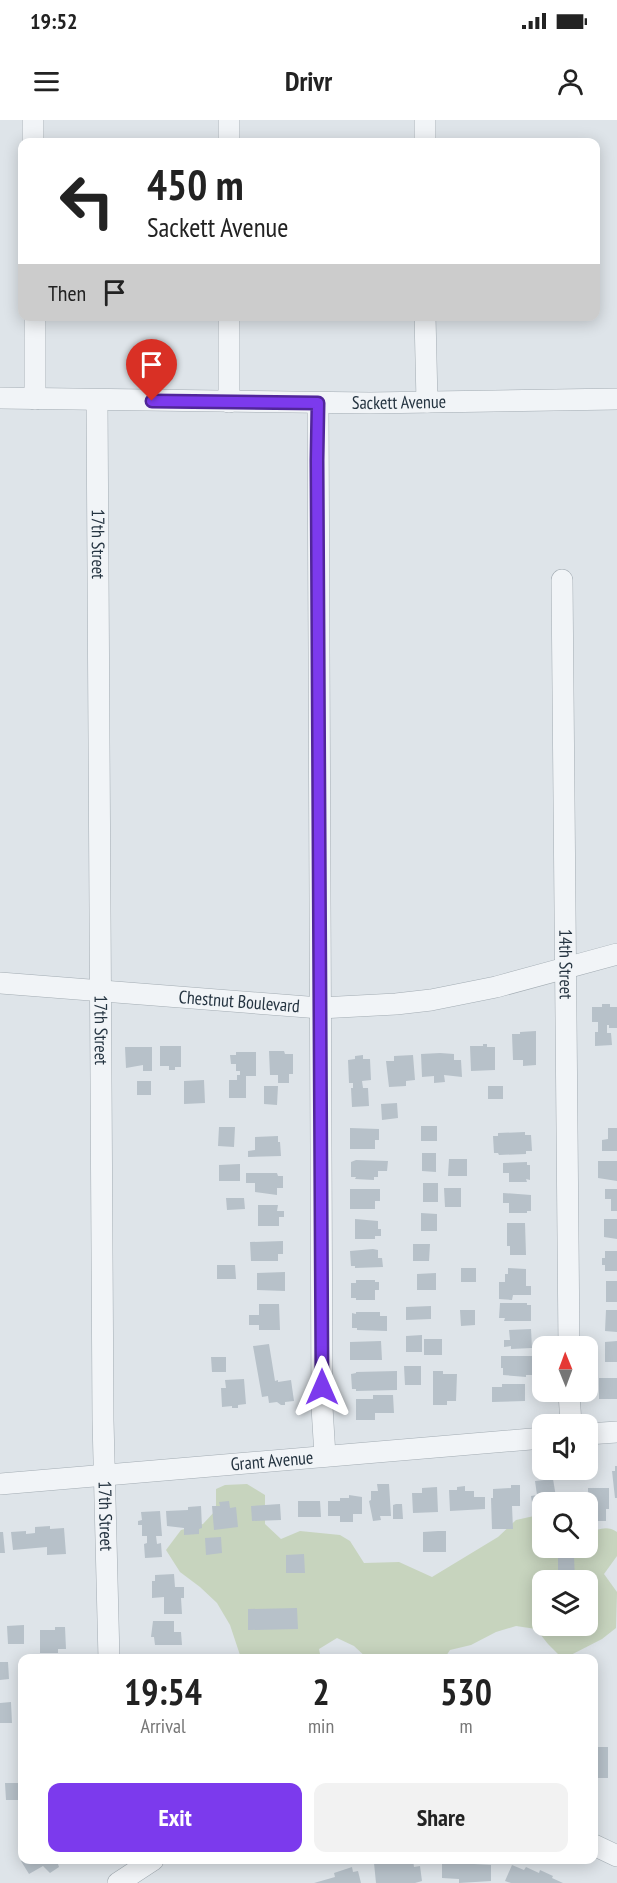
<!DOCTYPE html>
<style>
:root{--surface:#fff;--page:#f2f2f2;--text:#222;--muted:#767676;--accent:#7c3aed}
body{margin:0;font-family:"PT Sans Narrow",sans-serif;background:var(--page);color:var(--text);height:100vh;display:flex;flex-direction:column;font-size:22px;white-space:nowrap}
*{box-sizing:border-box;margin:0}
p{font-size:20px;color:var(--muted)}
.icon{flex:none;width:33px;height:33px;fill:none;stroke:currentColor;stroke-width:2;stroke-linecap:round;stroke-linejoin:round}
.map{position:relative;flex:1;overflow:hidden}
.sheet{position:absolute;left:18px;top:1534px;width:580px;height:210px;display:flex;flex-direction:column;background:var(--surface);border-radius:12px;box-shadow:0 3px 15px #0003}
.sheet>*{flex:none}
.hud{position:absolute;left:18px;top:18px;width:582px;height:183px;border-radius:12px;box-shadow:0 3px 15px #0003;background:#fff;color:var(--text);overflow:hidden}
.needle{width:39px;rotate:359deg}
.buttons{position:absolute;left:532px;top:1216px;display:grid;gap:12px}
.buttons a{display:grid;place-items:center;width:66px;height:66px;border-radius:12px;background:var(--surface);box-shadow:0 3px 15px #0003;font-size:30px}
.pin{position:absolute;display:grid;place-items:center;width:51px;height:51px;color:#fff;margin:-62px -26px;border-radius:50% 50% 50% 0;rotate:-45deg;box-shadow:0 0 6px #0007}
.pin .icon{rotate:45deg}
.me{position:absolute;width:66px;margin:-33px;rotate:0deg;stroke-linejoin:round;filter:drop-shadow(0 0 4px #0008)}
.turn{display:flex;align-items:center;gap:21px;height:126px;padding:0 30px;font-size:27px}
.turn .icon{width:78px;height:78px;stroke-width:2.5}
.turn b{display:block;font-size:42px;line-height:51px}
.then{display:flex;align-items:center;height:57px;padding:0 30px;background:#0003;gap:12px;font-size:22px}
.eta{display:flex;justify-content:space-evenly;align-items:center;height:102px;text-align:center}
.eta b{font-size:36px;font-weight:700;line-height:42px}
.cta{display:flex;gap:12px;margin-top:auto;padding:12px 30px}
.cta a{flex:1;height:69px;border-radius:12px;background:var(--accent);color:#fff;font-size:24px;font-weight:700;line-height:69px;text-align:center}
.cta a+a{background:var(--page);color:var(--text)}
.status{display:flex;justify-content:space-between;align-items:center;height:42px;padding:0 30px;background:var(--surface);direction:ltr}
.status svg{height:16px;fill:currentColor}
header{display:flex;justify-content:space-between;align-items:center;height:78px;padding:0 30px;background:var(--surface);font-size:27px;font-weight:700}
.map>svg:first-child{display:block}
</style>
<div class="status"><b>19:52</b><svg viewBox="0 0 49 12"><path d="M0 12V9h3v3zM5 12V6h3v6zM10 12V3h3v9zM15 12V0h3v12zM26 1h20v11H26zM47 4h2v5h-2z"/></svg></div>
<header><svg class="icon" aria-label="menu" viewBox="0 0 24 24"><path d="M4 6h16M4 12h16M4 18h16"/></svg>Drivr<svg class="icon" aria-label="person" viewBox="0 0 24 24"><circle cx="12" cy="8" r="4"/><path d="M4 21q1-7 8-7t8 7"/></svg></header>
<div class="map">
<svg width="617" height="1763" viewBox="0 0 617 1763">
<rect width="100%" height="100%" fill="#dee4e9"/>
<!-- green -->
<path fill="#c7d4be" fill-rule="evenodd" d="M247 1364 265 1375V1404L281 1419 300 1411 340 1415 350 1421 364 1443 399 1442 432 1457 498 1417 516 1400 543 1394V1428H588V1413C599 1409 607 1405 617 1412V1436L604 1454 617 1472 616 1508 602 1519 563 1539 548 1524 536 1509 516 1506 496 1512 471 1525 450 1530 444 1539H368L354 1526 337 1518 319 1529 321 1539H239L240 1535 230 1505 217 1483 200 1467 180 1452 166 1430 181 1410 203 1404 216 1390V1369L225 1365ZM543 1461H588V1506H543Z"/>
<!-- building -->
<path fill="#b7c1c9" d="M602 884H610V887H617V908H609V905H607V913H611L612 925 595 926V912H598V902H592V887H602Z
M536 911V945L523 946V940H513L512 914H520V912Z
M483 924H487V927H495V950L471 951 470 926H483Z
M160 926H181V947H175V950H169V946H160Z
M125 927H152V951H143V945L126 948Z
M269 931H284L285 934H293V954H289V963H278V955H270Z
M236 932H256V956H246V978H229V960H237V955H240V951H236V944H231L230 935H236Z
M440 933 454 934V940H461L462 957 444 955 445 962 434 963V956L422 957 421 934Z
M363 935V939H370L371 960 362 961 363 968H368L369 986 352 987 351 968H353V963H349L348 940 355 939V936Z
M413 935 415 960 406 961V966L389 967 386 941H394V936Z
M204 960 205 983 184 984V961Z
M137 961H151V975H137Z
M264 966H278L277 985 264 984Z
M488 966H503V979H488Z
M397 983 398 998 382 1000 381 984Z
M421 1006H437V1021H421Z
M219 1007H235L234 1027 218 1026Z
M350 1008 379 1009V1020H375V1029H350Z
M608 1008H617V1031H602V1020L608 1019Z
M525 1012V1015H531L532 1031H526V1034L499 1035 498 1033H494L493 1016H498V1013Z
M278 1016V1022H280L281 1036 248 1037V1031L255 1030V1017Z
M422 1033H436V1052L422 1051Z
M449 1039H467V1056H448Z
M356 1040 388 1041 387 1051H378V1057H374V1060L355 1059 356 1057H351V1042Z
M598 1041H617V1061L598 1058Z
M527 1042V1045H530V1060L526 1059 527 1062H509V1053H503V1043Z
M240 1044V1061H219V1045Z
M246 1053H277L278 1056H283V1068H277V1075L255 1072V1063H246Z
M423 1063H438V1082H423Z
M444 1068H461V1087H445Z
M350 1069H380V1081H375V1089H350Z
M605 1069H617V1091H611V1079H605Z
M503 1073 531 1075V1091H527V1093H509V1083H503Z
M226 1078H244L245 1089 227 1090Z
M258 1085H278L277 1091H284V1097H279V1106H258Z
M421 1093 437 1094V1111H421Z
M355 1099 378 1101V1109H381V1116H375V1119H355Z
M604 1099H617V1119L604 1117Z
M507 1103H525L526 1135H510V1126H507Z
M283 1121V1134H278V1141H251L250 1122Z
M413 1124H430L429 1141H413Z
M373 1129 378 1130V1138H382L383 1147 355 1148V1146H351L350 1131Z
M605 1131H617V1151H605V1145H602V1138H605Z
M217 1145H235L236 1159H217Z
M461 1148H476V1162H461Z
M508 1148 526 1149V1166H531V1175H513L512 1180 499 1179V1162H505V1154H508Z
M285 1152V1171L257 1170V1153Z
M436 1153V1170H417V1154Z
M356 1160H375V1162H379V1170H375V1180H356V1178H351V1163H356Z
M606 1161H617V1182H606Z
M500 1183H527V1185H531V1201H504L505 1198H499Z
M259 1184H279L280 1210H259V1205H249V1195H259Z
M431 1186V1199L406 1200V1187Z
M460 1190H475V1205L461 1206Z
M606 1190H617V1212L605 1211Z
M356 1192H380V1196H387V1211L357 1210V1208H352V1193L356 1194Z
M531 1209 532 1228 511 1229V1226L504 1227V1220H510L509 1210Z
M422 1215V1232H406V1216Z
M424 1219H442V1235H424Z
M381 1221 382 1240H350V1222Z
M617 1221V1242H605V1222Z
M269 1224 275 1261 278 1260V1262L291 1260 294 1281 285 1282V1285H281L277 1282 269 1283 268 1276 262 1277 253 1226Z
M501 1236H532V1255H526V1257L503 1255V1248H501Z
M211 1237H226V1252H212Z
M404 1246H421V1265H405Z
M397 1251V1270L356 1271V1269H352L351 1254 356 1253V1252Z
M433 1251H443V1254H457L456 1281H447V1285H433Z
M599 1258H617V1279H599Z
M244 1259 246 1284 238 1285V1288H232V1286L222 1287 221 1268H226L225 1260Z
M502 1264H525V1281L492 1282V1267H502Z
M373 1275H393L394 1293H375V1300H356V1279H373Z
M615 1346H617V1378H615L612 1351H615Z
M553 1359 557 1383H543V1397L539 1398 538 1388 533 1389 531 1376 537 1375 535 1361Z
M377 1364H389L391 1396H380L381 1400 373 1401 369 1381 371 1380V1371H378Z
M511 1365H520V1386H512L513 1409H492L491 1378H493V1369L511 1368Z
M465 1366V1371H474V1377H485V1389L450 1391 449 1370H457V1367Z
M437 1367 438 1392 413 1393 412 1373H422V1368Z
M588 1368H609V1389H606V1401H588Z
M349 1375 362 1377V1394H353V1402H340V1396H328V1381H340V1378H349Z
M229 1381 230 1388 236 1387 238 1407 214 1410 212 1386H220L219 1382Z
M298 1381H320L321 1397H298Z
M280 1384 281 1400 252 1401 251 1386Z
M396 1384H402L403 1399H393V1385Z
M201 1386 202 1408 199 1409V1414L184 1415V1408L167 1406 166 1391 188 1390V1387Z
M160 1391 162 1416H156L157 1424 161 1423 162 1437 145 1438 144 1424 147 1423V1416H142V1405H138V1401L142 1400 141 1392Z
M50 1406V1409L64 1408 66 1434 47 1435V1427L13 1430 11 1412 26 1411V1414L35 1413V1407Z
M438 1411H446V1432H423V1412Z
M0 1412H3L5 1433H0Z
M221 1417 222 1433 206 1435 205 1418Z
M588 1418H592V1433H577V1428H588Z
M304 1434 305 1453H286V1435Z
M558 1436H574L575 1461H558Z
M174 1454 175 1467H184V1478H181L182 1494H164V1477L152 1478V1461H155V1455Z
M297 1488 298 1509 248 1510V1489Z
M153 1501H174V1512H181L182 1525H155L154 1517H151Z
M24 1505V1524H8L7 1506Z
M55 1507H65L66 1529H58V1533H40V1510H55Z
M0 1542H8L9 1559 0 1560Z
M11 1582 12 1603H0V1583Z
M597 1627H608V1658H594V1634H597Z
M5 1663H22V1680H6Z
M22 1740H60L61 1742 58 1744 59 1747 50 1753 43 1746 29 1754 21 1741Z
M398 1740H413L414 1747 420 1746 422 1761 415 1763H376L374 1743Z
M442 1740H474V1744L491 1745V1761L459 1763V1759L442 1758Z
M512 1745 524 1750 526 1747 539 1753 540 1750 553 1756 552 1758 563 1763H511L505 1761Z
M352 1747 353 1752 358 1751 361 1763H314L335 1757 334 1753Z"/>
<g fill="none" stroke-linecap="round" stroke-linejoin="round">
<defs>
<g id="minor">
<path d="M33 0V22"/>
<path d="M229 0V22"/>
<path d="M425 0V22"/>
<path d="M35 196V279"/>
<path d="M229 196V282"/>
<path d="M425 196 427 282"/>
<path id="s1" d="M0 278 370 283 617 279"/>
<path id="s2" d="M97 280 103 1300 109 1539"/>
<path d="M318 283 321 1027 322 1287 325 1336"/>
<path id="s3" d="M562 460 569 1227"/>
<path id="s4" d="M0 863 320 888 396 884 431 880 496 867 617 834"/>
<path d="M569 1272 571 1305"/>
<path d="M588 1314 617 1312"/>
<path id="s5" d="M0 1364 543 1318"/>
<path d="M594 1725 617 1736"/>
<path d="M118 1763 153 1740"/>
</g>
</defs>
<!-- minor casing -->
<use href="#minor" stroke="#a3acb3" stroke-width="22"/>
<!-- minor -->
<use href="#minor" stroke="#f1f4f7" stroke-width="21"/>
</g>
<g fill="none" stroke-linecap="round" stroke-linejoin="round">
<defs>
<path id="route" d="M152 281 318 283 317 340 322 1267"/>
</defs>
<!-- route casing -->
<use href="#route" stroke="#51269a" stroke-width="15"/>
<!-- route -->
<use href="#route" stroke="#7c3aed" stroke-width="10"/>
</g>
<g text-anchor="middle" stroke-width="4.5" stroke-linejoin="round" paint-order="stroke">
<!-- street labels -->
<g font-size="18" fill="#253441" stroke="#edf3f6">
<text dy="6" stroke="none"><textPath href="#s1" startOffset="399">Sackett Avenue</textPath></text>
<text dy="6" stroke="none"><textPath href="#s2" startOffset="144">17th Street</textPath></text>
<text dy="6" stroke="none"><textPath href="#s3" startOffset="384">14th Street</textPath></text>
<text dy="6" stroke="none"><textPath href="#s4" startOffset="240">Chestnut Boulevard</textPath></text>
<text dy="6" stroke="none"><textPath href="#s2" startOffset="630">17th Street</textPath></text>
<text dy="6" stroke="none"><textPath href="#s5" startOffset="273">Grant Avenue</textPath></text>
<text dy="6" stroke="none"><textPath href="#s2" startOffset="1116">17th Street</textPath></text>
</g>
</g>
</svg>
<div class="buttons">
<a><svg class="needle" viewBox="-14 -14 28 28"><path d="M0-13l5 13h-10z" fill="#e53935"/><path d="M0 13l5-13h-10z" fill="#767676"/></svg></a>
<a><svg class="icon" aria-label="sound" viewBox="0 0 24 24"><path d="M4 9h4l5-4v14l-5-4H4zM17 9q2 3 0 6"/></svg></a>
<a><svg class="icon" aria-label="search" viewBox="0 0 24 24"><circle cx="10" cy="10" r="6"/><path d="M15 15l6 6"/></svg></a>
<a><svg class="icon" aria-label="layers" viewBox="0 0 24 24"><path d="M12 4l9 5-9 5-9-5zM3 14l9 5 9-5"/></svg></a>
</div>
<div class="pin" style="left:152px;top:281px;background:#d93025"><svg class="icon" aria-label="arrive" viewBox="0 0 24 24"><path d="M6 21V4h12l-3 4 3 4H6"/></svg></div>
<svg class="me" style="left:322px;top:1267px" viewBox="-20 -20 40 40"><path d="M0-17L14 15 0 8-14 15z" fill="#7c3aed" stroke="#fff" stroke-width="4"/></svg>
<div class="hud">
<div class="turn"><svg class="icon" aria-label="left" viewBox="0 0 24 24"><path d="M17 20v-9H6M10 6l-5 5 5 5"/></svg><div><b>450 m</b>Sackett Avenue</div></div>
<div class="then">Then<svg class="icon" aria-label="arrive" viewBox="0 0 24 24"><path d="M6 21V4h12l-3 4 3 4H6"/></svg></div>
</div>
<section class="sheet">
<div class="eta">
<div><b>19:54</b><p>Arrival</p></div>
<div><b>2</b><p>min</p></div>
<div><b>530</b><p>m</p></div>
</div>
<div class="cta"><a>Exit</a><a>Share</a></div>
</section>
</div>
